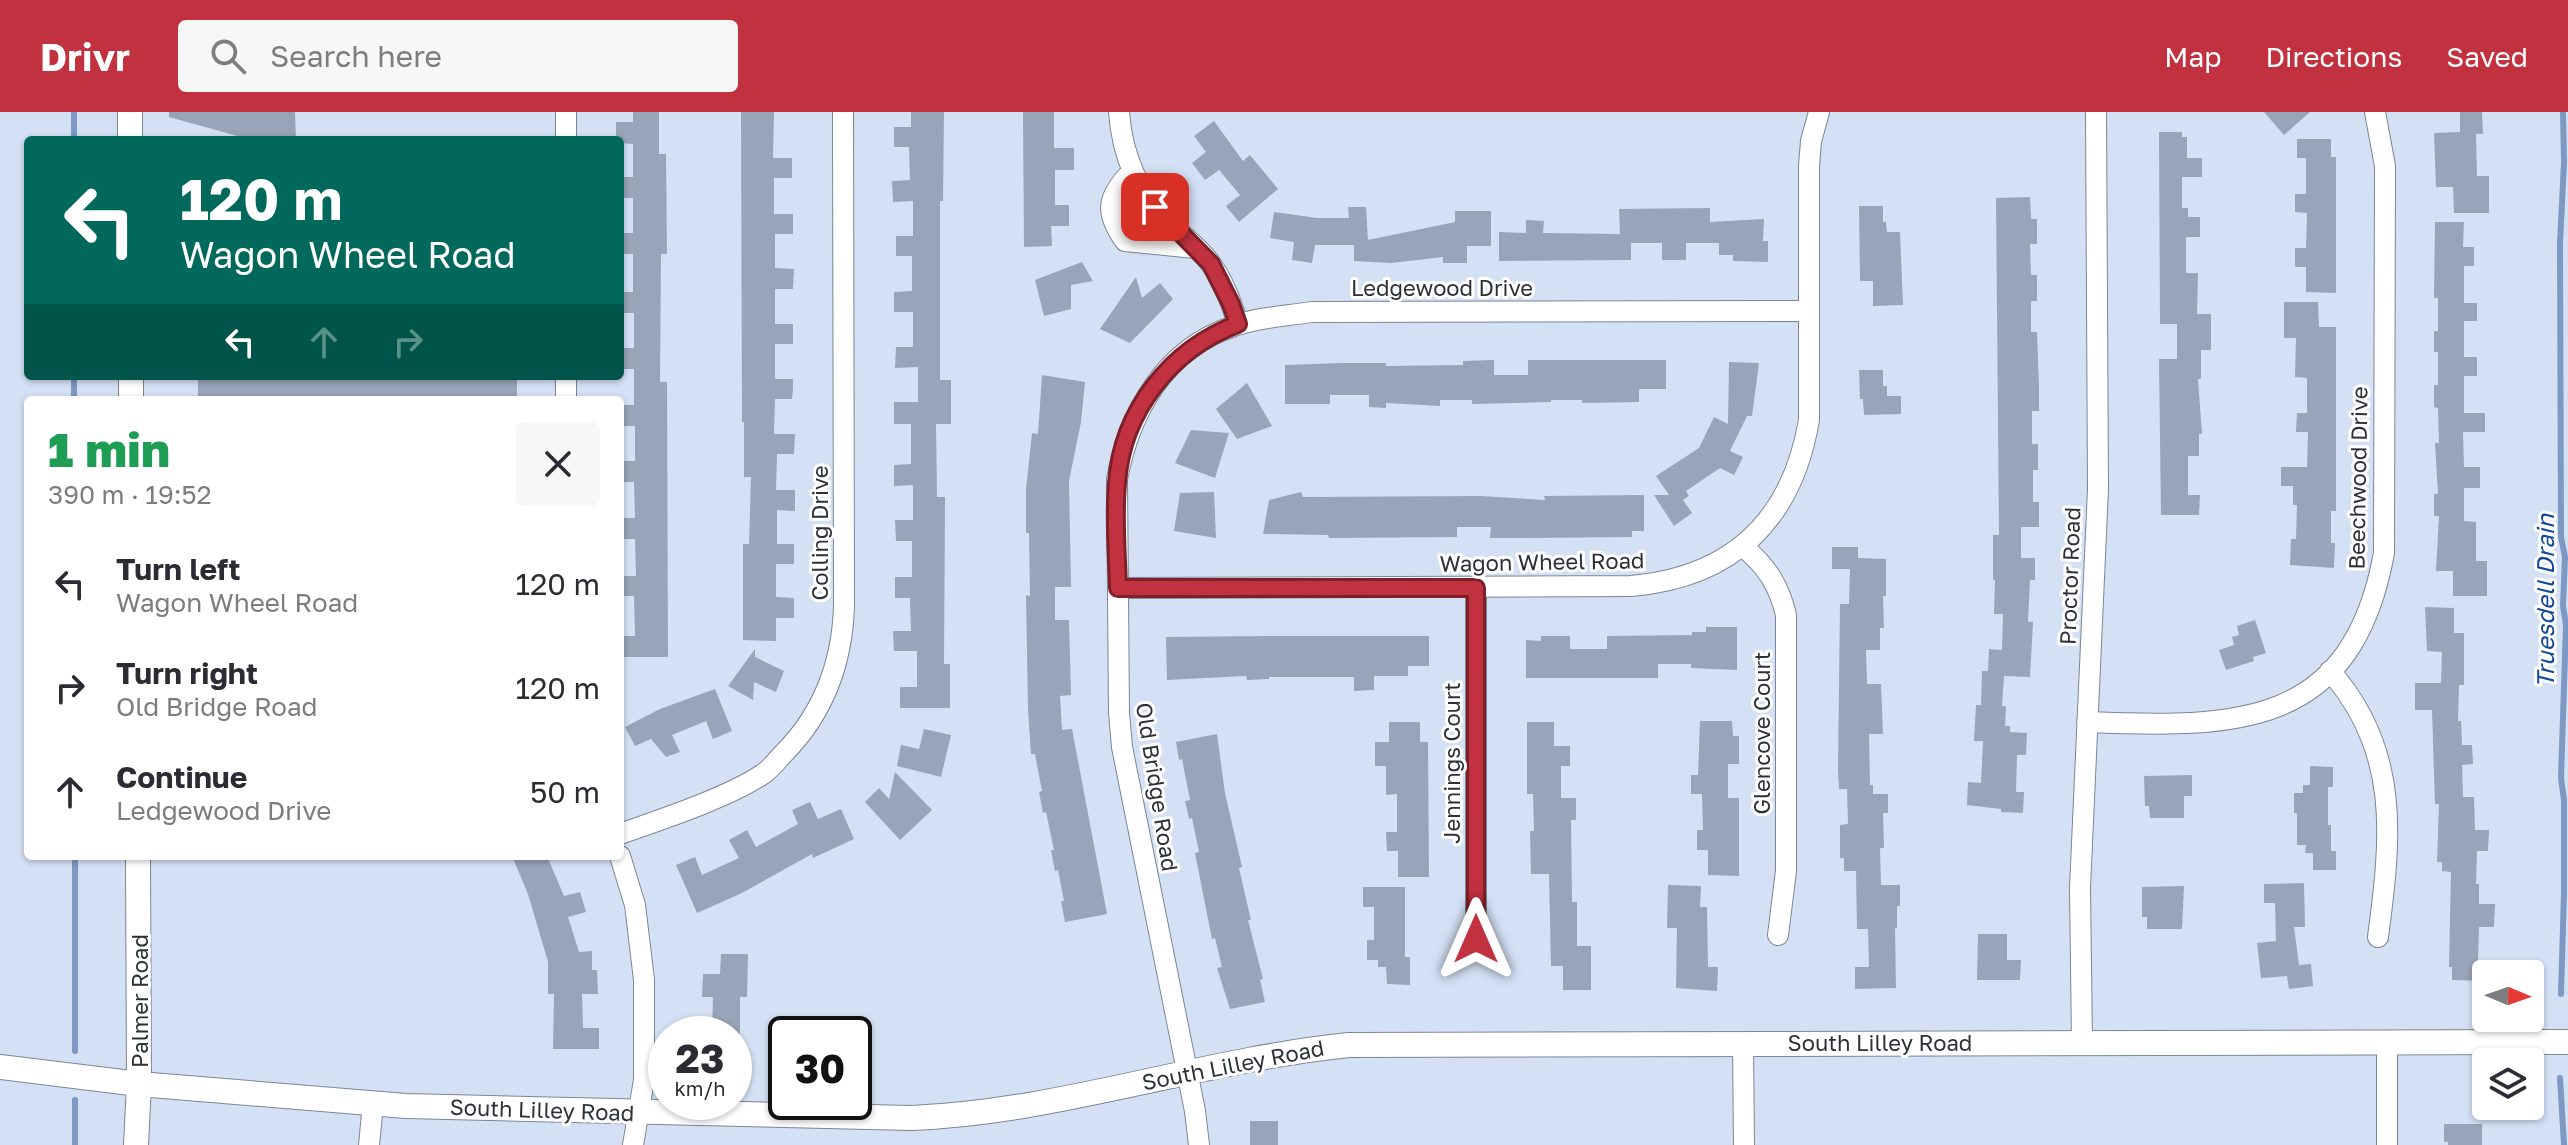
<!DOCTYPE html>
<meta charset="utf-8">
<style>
:root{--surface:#fff;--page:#f7f7f7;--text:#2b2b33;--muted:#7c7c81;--accent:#c2313f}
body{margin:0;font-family:"Golos Text",sans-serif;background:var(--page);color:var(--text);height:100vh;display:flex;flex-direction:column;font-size:30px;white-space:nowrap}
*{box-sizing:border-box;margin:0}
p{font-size:26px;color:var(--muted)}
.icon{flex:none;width:44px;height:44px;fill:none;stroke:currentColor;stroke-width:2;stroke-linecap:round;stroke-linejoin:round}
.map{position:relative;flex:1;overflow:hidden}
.details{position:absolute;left:24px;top:284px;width:600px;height:464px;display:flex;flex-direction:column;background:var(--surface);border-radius:8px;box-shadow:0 2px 6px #0004}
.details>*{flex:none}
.guide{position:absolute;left:24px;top:24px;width:600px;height:244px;border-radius:8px;box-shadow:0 2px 6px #0004;background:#00695c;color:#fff;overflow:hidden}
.needle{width:52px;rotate:92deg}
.buttons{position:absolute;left:2472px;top:848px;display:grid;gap:16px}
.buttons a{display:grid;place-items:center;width:72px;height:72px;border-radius:8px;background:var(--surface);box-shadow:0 2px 6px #0004;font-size:40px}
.speed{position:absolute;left:648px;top:904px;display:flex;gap:16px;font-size:40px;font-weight:700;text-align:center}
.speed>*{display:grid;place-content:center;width:104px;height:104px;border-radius:50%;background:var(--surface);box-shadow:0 2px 6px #0004;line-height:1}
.speed small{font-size:20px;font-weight:400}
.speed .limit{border:4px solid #111;border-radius:12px;background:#fff;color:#111}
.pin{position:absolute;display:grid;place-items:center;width:68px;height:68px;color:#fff;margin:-34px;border-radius:16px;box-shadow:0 4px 12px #0006}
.me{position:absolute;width:88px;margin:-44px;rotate:0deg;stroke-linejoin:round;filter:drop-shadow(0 0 6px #0008)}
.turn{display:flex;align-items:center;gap:28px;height:168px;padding:0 24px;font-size:36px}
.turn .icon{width:104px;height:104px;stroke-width:2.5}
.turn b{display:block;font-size:56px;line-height:68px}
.lanes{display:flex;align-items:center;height:76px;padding:0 24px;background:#0003;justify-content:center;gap:40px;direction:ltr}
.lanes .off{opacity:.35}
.round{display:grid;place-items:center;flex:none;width:84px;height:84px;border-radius:8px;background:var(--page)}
.head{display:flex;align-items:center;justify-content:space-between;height:136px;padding:0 24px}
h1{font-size:48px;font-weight:800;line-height:60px;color:#1e9e55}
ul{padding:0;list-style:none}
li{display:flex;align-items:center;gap:24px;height:104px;padding:0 24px}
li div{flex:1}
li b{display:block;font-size:30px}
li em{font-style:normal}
header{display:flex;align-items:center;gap:48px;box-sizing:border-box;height:112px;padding:0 40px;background:var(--accent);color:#fff}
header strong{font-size:38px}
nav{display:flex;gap:44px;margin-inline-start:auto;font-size:28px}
.search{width:560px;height:72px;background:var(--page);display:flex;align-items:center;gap:20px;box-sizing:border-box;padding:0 28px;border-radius:8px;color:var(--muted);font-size:30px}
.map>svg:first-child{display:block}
</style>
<header>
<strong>Drivr</strong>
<div class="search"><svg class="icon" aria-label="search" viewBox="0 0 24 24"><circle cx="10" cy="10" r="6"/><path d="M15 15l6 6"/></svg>Search here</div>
<nav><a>Map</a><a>Directions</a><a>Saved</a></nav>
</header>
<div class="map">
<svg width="2568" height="1033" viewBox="0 0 2568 1033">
<rect width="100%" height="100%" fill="#d4e1f5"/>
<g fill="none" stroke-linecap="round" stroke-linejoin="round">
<!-- stream -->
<path stroke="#7d99c3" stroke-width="6" d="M74 0V28
M74 264V288
M75 744V939
M2561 882 2564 780V688L2561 666 2566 513 2563 494 2565 445 2561 425 2560 132 2564 50 2563 0
M2560 966 2564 1033
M75 1033V988"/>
</g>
<!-- building -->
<path fill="#98a4b7" d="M169 0H295L296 28H252L169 5Z
M633 0H659V42H666L667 142H661L660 270H667L668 545H620V524H635L634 484H620V464H636L635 427H620V406H635L634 370H620V349H635V314H620V293H634V257H620V236H634V201H620V180H633V142H620V121H633V86H620V65H633V32L620 31V28H616V10H633Z
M741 0H774L773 46H792V66H774V102H793V122H775V156L794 157 793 177H775V212H793V232H775V267H793V277L792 287H775L774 322H795L794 342H777L776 378H795V399L777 398V432H794V452H776V485L794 486V506H776V529L743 528V432H749L751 365H744V310H742Z
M911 0H944L943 89H940V268H951V312H936L937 385H945L944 552H950V596H900V575H917V539H894L893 519H911L910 486H895V465H912V429H896L895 408H913V373L894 374V353L911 352V312H894V290H918V255L895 256 896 235H913V200H894V180L912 179V144H896V124H913V89L893 90 892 69 910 68 909 35H894V15H911Z
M1023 0H1054V36H1074V58H1055V93H1069V114H1051L1052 134 1024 135Z
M2264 0H2310L2284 23Z
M2460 0H2482L2483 22H2476L2477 64H2489V101H2454L2453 75H2436L2434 21 2460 20Z
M1214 9 1243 49 1250 43 1278 77 1239 110 1226 94 1240 83 1219 58 1205 68 1192 51 1206 40 1194 24Z
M2159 20H2182V25H2187V46H2202V65H2182V96H2188V105H2200V125H2186V161H2198L2197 202H2211V238H2201V267H2198L2202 322H2199V344H2188V383H2200L2199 403H2161L2159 247H2177V212H2160Z
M2297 27H2331V45H2336V181L2306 180V155H2295V136H2306L2307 101 2295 100V82H2306V46H2297Z
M2030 85 2031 107H2037V132H2030L2031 163H2037V189H2031V220H2037L2039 274V299H2032V332H2038V358H2033V390H2039V415H2021V446H2035V468H2030L2028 510H2033L2030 565 2004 564 2002 594H2006L2005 614H2010V620L2027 621 2026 643H2017L2016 680H2024L2023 701 2001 700V697L1967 693 1968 670 1981 671 1983 629H1974L1976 593H1981L1982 559H1988L1989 537 2002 538 2003 502H1994L1995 468H1993V423H1999L1996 86Z
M1859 94H1883V110H1886L1887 120H1900L1903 193 1873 194V169H1860Z
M1348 95H1366L1368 128 1455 110V99H1491V134H1467V151H1443V145L1391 151 1354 149V133H1315L1312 151 1292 148 1294 130 1270 126 1274 100 1317 106H1349Z
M1710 96V110L1764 107 1763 129H1768V150L1733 149V143H1719V131H1686V148H1662V131H1631V148L1499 149V120L1526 121V108L1544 109 1543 121 1620 122 1619 97Z
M2435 110H2464L2463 135H2474V154H2464V191H2477V209H2464V245H2477V264H2464V301H2485V320H2463L2464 355H2480V376H2464V409L2476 410V449H2487V484H2453V459H2436L2439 404H2434V382H2438L2435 331H2439L2438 296 2434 295V273H2438V240H2434V219H2438V186H2434Z
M1082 150 1093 169 1071 173V197L1044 204 1035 168Z
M1136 165 1142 186 1160 171 1173 187 1130 231 1100 217Z
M2284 190H2318L2319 215H2336V399H2331V431H2335L2334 456 2290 453 2291 427H2296L2297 393H2293V374H2281V355H2307L2308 320H2296L2297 301H2307V266L2295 265 2296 226H2284Z
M1494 248V263H1528V248H1666V277H1639V290L1582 291V288H1551V290L1472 292V288H1440V294L1386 291V296L1369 295V283H1330V292H1285V253L1341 251H1386V254L1463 253V249Z
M1729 250 1759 251 1752 304H1747L1730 339 1743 345 1734 363 1720 356 1686 379 1689 384 1683 388 1692 401 1674 414 1654 383H1669L1656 364 1699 336 1714 305 1728 312Z
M1859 258H1883V274H1887V284H1901V302L1864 303 1863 287H1860Z
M1042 263 1085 270 1081 310 1069 369 1071 475H1055V508H1069L1071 583 1060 584 1062 618 1072 617 1107 802 1065 810 1061 789H1064L1058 758 1055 759 1051 738H1054L1046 700 1043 701 1039 680 1042 679 1035 642H1031L1028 597 1026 483 1030 484 1029 421H1026V377L1032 321 1038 322Z
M198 264H273V266L517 264V288H198Z
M1247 271 1272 314 1237 327 1216 297Z
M1191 318 1229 321 1215 366 1175 351Z
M1214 380 1216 426 1174 419 1180 381Z
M1301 380 1303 385 1480 384 1545 388 1544 384 1644 383V419H1632V425L1522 426H1490L1491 415H1457V425L1329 426 1328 423 1263 422 1269 388Z
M1832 435H1858V446L1886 447V484H1883L1884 516H1880V538H1866L1867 572H1881L1883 622H1869L1870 673H1873V682H1888V701H1883L1884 736H1880L1881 773H1900V794H1897V816H1895L1896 876 1855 877V855H1869L1868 817H1857L1856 759H1844V746H1840V713L1848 712 1847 677H1839L1838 658 1840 492H1849L1850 457H1832Z
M2425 495 2454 496V521H2464V573H2459L2458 609H2461L2462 633H2472L2473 652 2462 653 2463 685H2474L2475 718H2489L2488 739H2477L2476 772H2479V792H2495L2494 815H2479L2478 850H2486V869L2452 868V855H2449L2451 760 2442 759V750H2437L2439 692H2435L2432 598H2415V571H2441L2442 540 2427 539Z
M2255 508 2266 541 2253 545 2254 549 2226 558 2219 538 2234 533 2232 525 2239 523 2237 514Z
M1706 515H1737V558L1691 556V552H1658V566H1526V528L1541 529V524H1570V537H1607V524L1692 523V520H1706Z
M1269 524H1429V554H1408V564H1374V578L1354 579V565H1269V567L1247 568 1246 564 1167 568 1166 525Z
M755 537V545L784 559 776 580 754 570 753 588 728 574Z
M715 577 732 619 713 627 706 609 672 623 680 640 666 645 651 627 635 634 625 615 660 597Z
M1700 609H1732L1733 624H1739V652H1728V686H1739V764L1708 763V738H1697V718H1703L1702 682H1691V663H1698Z
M1389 610H1420V630H1428L1429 765H1398V739H1387L1386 720H1397V682L1386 683V654H1375V630H1389Z
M1527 610H1554V634H1570V654H1561V686H1576V708H1571L1572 790H1577V834H1591V878H1563V854H1551L1549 762H1531L1530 719H1534L1533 682H1527Z
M924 617 951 623 941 665 897 654 901 633 919 637Z
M1217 622 1225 681 1242 755 1239 756 1251 808H1248L1263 867 1260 868 1265 890 1230 897 1217 856 1222 855 1215 826 1212 827 1206 797 1195 741 1199 740 1192 706 1189 707 1185 689 1190 688 1182 647 1179 648 1176 630Z
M2310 654 2333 655V675H2328V713H2331V739H2336V758H2313V741H2305L2306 733H2297V701H2294V681H2303V673H2310Z
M895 660 932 698 900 728 865 690 879 676 889 687Z
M2192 663V684H2184V706H2150L2149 694H2145L2144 664Z
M810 690 818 707 841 697 854 727 813 746 812 742 740 782 697 801 676 753 695 745 702 763 739 746 729 728 747 718 756 735 798 712 792 698Z
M512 744H547L564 784 580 780 586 800 568 805 579 840 592 839V858H597L598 882H582L583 916H599V937H553L554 882H548V850L528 782Z
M2304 771 2305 815H2294L2299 853 2311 852 2313 874 2289 877 2287 864 2261 866 2257 831 2276 829 2275 791H2264V772Z
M1668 773 1701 774 1700 795H1707L1708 855H1718L1717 879 1676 876 1677 816H1667Z
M2184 774 2182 817H2147V805H2142V775Z
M1363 775H1405V845H1410V873L1387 872 1386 855H1378V848H1367V828H1374V795H1363Z
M1978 822H2007V848H2021L2020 868H1977Z
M721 842H748L747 885H740V922H712L713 885H702L703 862H720Z
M1250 1009H1278V1033H1250Z
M2444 1012H2482V1033H2448V1030H2444Z"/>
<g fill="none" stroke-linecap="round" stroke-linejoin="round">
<defs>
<path id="minor" d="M566 0V28
M1119 0C1122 42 1138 81 1169 111 1184 125 1202 138 1213 155 1225 172 1232 193 1238 212
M1132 59C1107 85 1104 100 1125 129L1195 136
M566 264V288
M1742 434C1766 453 1779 473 1786 503V759L1778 823
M1118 476 1631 474C1733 465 1792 408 1809 308V54L1811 29 1819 0
M1476 476V827
M2330 559C2401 639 2391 727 2378 825
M2087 610C2236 616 2352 617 2384 441L2385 54 2375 0
M620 722C662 707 727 686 763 662 771 657 778 647 785 640 824 600 842 551 844 495L843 0
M620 744 635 793 644 868V968L633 1033
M2082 930 2080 776 2098 377 2096 0
M2387 930V1033
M1743 932 1744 1033
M369 1033 373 991
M1199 1033 1195 999 1122 635 1119 601 1117 367C1130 300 1164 237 1234 214 1259 205 1286 204 1312 200L1809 199"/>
<path id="tertiary" d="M130 0V28
M131 264V288
M0 955 139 972 406 994 911 1006C1060 1000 1201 948 1349 933L2568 930
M136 1033 139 972 138 744"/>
</defs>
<!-- minor casing -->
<use href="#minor" stroke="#7a8698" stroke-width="22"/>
<!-- tertiary casing -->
<use href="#tertiary" stroke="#7a8698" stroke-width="26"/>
<!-- minor -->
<use href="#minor" stroke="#fff" stroke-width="20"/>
<!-- tertiary -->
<use href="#tertiary" stroke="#fff" stroke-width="24"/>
</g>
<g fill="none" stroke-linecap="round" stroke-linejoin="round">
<defs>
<path id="route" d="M1155 95 1211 152 1231 192 1238 212C1171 237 1122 299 1117 371 1114 405 1117 441 1118 476H1476V827"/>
</defs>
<!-- route casing -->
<use href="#route" stroke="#7e2029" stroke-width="20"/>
<!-- route -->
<use href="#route" stroke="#c2313f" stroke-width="14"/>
</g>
<g text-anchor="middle" stroke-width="6" stroke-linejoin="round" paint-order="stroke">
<!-- street labels -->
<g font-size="22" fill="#2c3138" stroke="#fff">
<text x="1442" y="184">Ledgewood Drive</text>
<text transform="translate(2358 366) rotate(-89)" y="8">Beechwood Drive</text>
<text transform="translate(820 421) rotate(-90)" y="8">Colling Drive</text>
<text transform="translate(1542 450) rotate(-1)" y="8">Wagon Wheel Road</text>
<text transform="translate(2070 464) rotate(-88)" y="8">Proctor Road</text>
<text transform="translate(1762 621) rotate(-90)" y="8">Glencove Court</text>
<text transform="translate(1452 651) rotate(-90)" y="8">Jennings Court</text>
<text transform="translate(1157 675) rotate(81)" y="8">Old Bridge Road</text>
<text transform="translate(140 889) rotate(-90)" y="8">Palmer Road</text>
<text x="1880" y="939">South Lilley Road</text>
<text transform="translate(1233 953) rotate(-11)" y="8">South Lilley Road</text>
<text transform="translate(542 998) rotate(2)" y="8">South Lilley Road</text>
</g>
<!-- water labels -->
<g font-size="24" font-style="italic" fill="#124898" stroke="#fff">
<text transform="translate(2546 489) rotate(-90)" y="8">Truesdell Drain</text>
</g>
</g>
</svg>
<div class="buttons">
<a><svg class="needle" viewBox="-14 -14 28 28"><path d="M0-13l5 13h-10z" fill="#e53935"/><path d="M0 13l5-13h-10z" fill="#7c7c81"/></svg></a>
<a><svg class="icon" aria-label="layers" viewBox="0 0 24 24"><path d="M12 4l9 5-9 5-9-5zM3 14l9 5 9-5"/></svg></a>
</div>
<div class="speed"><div>23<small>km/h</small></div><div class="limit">30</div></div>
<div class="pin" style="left:1155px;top:95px;background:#d93025"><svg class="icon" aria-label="arrive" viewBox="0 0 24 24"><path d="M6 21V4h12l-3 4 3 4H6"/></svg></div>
<svg class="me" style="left:1476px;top:827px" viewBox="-20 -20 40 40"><path d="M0-17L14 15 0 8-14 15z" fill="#c2313f" stroke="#fff" stroke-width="4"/></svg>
<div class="guide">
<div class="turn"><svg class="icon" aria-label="left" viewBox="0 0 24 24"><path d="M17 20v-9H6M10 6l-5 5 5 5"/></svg><div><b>120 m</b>Wagon Wheel Road</div></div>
<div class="lanes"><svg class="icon" aria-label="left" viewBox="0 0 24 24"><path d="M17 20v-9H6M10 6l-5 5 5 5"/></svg><svg class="icon off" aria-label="ahead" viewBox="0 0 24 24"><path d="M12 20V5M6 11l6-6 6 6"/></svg><svg class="icon off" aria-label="right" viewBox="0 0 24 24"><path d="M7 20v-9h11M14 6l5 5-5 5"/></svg></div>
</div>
<section class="details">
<div class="head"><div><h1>1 min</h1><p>390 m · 19:52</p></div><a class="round"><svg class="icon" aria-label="close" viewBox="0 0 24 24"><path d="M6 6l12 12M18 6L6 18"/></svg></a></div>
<ul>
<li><svg class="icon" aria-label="left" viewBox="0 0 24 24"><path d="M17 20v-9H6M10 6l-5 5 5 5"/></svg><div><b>Turn left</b><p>Wagon Wheel Road</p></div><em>120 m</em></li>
<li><svg class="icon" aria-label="right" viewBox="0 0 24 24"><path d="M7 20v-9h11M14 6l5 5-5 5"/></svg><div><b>Turn right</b><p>Old Bridge Road</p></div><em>120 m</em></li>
<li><svg class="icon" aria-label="ahead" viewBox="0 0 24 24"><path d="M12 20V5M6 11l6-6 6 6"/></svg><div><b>Continue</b><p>Ledgewood Drive</p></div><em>50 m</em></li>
</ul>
</section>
</div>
